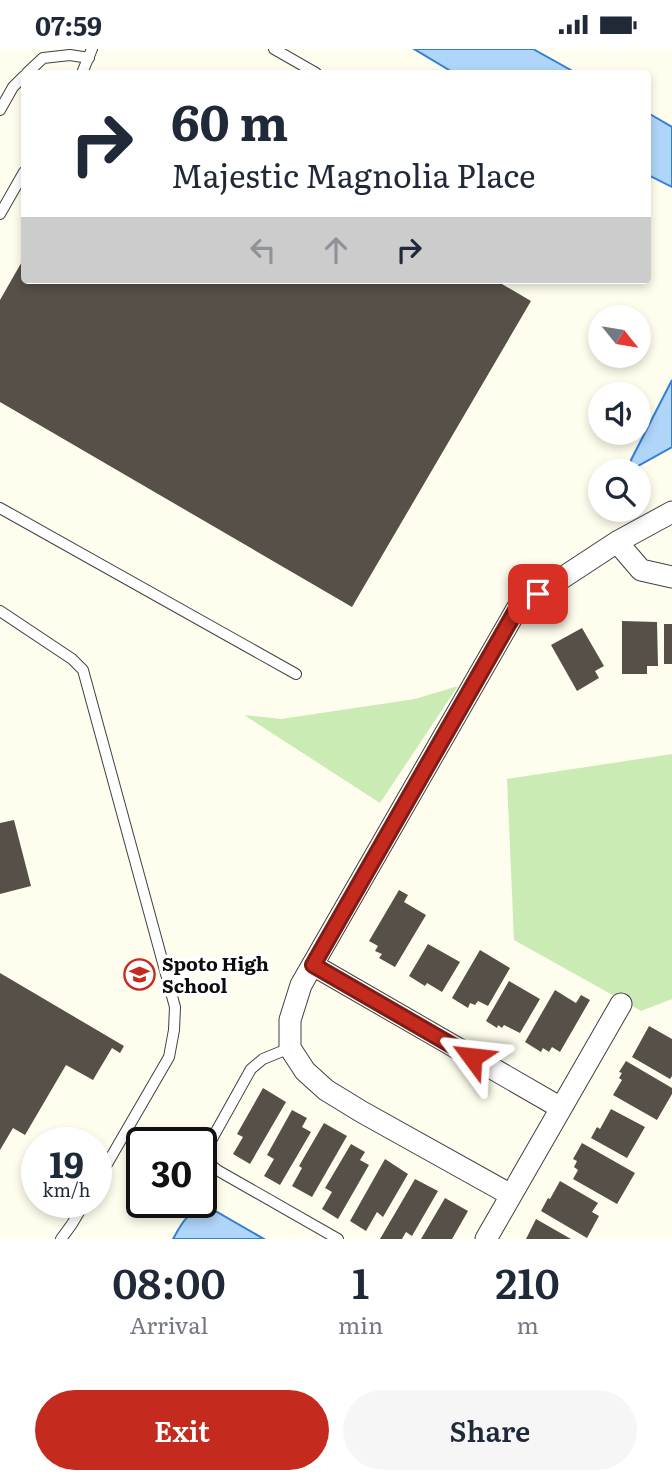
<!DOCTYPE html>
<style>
:root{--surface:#fff;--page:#f6f6f7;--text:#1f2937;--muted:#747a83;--accent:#c42b1e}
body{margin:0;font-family:Literata,serif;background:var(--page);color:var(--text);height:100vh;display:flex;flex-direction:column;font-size:26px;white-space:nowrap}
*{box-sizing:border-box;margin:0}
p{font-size:23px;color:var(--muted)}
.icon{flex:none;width:38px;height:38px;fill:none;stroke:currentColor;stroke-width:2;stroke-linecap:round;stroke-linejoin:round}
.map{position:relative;height:1190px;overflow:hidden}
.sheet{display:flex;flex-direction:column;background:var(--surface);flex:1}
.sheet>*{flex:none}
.banner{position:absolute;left:21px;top:21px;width:630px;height:214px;border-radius:7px;box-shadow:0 4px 10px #0003;background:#fff;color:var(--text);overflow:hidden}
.needle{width:46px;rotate:120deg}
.buttons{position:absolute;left:588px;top:256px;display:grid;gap:14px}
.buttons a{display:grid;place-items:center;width:63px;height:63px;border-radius:50%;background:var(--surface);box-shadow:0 4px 10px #0003;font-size:35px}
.speed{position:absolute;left:21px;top:1078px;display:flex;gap:14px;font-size:35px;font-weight:700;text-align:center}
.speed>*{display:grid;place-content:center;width:91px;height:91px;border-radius:50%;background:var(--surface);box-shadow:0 4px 10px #0003;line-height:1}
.speed small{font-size:18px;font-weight:400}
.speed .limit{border:4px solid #111;border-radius:10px;background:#fff;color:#111}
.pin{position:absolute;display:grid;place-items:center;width:60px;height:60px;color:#fff;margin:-30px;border-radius:14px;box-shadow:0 4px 10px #0006}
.me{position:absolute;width:77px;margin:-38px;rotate:300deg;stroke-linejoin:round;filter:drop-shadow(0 0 5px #0008)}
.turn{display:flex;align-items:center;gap:24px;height:147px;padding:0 35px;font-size:32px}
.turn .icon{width:91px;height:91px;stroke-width:2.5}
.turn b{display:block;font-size:49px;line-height:60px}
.lanes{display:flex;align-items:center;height:66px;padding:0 35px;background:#0003;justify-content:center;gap:35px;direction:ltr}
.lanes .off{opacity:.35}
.eta{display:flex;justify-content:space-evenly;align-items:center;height:119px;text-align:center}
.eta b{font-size:42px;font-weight:600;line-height:49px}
.cta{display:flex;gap:14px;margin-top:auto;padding:14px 35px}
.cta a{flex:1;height:80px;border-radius:42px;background:var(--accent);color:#fff;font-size:28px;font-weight:600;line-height:80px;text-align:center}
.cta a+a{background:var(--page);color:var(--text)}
.status{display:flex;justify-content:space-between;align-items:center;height:49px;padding:0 35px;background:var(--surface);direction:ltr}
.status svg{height:19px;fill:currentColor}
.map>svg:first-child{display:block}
</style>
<div class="status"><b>07:59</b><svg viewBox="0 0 49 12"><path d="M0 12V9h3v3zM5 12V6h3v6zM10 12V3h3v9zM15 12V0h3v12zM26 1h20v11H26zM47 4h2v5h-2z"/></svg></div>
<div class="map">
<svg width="672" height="1190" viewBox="0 0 672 1190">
<rect width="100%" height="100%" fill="#fffeee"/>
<!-- green -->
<path fill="#cbebb5" d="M458 637 380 754 244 666 281 670 415 650Z
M672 705V950L641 962 514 891 507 730Z"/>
<!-- water -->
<path fill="#afd5f9" stroke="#3380d4" stroke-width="2" d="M414 0H533L576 24H454Z
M648 64 672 78V138L648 126Z
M672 331V398L636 418 632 416 631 411Z
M203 1160 217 1163 264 1190H173C181 1176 186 1164 203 1160Z"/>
<!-- building -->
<path fill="#575049" d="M24 209V231H495L531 252 352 558 0 353V251Z
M622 572 657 573 658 617H647V625H622Z
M664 575H672V615H664Z
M582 579 604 617 595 622 599 629 577 642 551 596Z
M14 771 31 837 0 845V774Z
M399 841 408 846 404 853 426 866 395 918 379 909 382 905 375 902 378 897 369 892Z
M428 895 460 913 442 943 427 934 425 937 409 927Z
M480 901 510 919 488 957 478 952 475 956 470 954 468 959 452 949Z
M0 924 124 997 120 1004 112 999 93 1031 66 1016 25 1086 13 1079 0 1101Z
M509 932 540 950 520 984 504 976 502 979 498 976 497 979 486 972Z
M555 941 576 954 581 946 590 951 560 1003 552 998 549 1003 543 999 541 1003 525 993Z
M649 977 672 990V1027L670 1030 632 1008Z
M626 1012 672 1039V1045L657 1071 613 1046 622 1031 619 1029 622 1024 619 1023Z
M263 1039 286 1053 250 1115 233 1105 243 1088 237 1085Z
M611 1060 645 1078 627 1109 591 1089 597 1078 600 1080Z
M292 1061 307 1069 302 1078 311 1083 280 1136 264 1127 274 1110 267 1106Z
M324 1074 347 1087 312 1148 292 1137 302 1119 299 1117Z
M582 1094 635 1124 617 1155 573 1130 578 1121 574 1118 577 1112 573 1110Z
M351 1095 365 1103 360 1111 369 1116 338 1170 322 1160 332 1143 325 1139Z
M385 1110 408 1125 383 1168 377 1163 366 1182 350 1172Z
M415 1130 438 1142 412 1187 406 1183 402 1190H380Z
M560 1132 598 1154 592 1163 599 1167 587 1189 541 1162 548 1149 550 1150Z
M445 1149 468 1162 452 1190H421Z
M536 1170 571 1190H526Z"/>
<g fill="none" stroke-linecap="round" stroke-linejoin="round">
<defs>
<path id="lane" d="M274 0 316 24
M27 24 43 9 70 6 89 9
M82 24 92 0
M0 61 13 38 24 27
M0 165 24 123
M0 459 296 625
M0 562 72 610 83 621 175 958 174 981 169 1008 96 1134
M290 999 263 1010 251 1020 208 1097C206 1107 208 1115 217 1121L338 1190
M61 1190 72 1175 85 1153"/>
<path id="street" d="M617 493 641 521 672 528
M313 916 561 1059
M511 1146 362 1063 326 1041 305 1022 290 999V971L301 936 518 558 617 493 672 463
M486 1190 621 955"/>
</defs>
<!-- lane casing -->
<use href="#lane" stroke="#404040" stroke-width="12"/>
<!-- street casing -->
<use href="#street" stroke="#404040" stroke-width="23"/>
<!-- lane -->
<use href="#lane" stroke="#fff" stroke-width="10"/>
<!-- street -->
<use href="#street" stroke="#fff" stroke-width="21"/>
</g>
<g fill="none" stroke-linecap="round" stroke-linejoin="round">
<defs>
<path id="route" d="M472 1008 313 916 518 558 538 545"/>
</defs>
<!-- route casing -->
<use href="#route" stroke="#7f1c14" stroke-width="18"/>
<!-- route -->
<use href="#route" stroke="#c42b1e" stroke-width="12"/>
</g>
<!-- icons -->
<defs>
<symbol id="school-ring" viewBox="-11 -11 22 22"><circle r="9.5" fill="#fff" stroke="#c42b1e" stroke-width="1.5"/><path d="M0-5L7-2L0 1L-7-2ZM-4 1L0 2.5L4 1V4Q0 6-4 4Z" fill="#c42b1e"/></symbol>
</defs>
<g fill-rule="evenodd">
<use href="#school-ring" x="122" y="908" width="35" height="35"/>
</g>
<g text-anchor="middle" stroke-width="7" stroke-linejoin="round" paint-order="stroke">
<!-- poi labels -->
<g font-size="19" font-weight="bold" fill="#0d0d0d" stroke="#fff" text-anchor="start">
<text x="162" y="922">Spoto High<tspan x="162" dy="22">School</tspan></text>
</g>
</g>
</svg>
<div class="buttons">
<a><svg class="needle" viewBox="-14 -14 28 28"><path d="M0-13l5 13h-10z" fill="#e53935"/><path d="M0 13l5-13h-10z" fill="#747a83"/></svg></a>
<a><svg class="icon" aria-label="sound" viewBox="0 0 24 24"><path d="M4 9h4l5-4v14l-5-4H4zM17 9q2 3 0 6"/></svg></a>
<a><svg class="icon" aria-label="search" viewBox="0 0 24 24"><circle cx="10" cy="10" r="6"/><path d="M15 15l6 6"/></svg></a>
</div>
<div class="speed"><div>19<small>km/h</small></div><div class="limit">30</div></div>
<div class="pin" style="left:538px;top:545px;background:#d93025"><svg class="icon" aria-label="arrive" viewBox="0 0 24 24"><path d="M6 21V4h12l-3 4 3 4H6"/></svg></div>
<svg class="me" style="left:472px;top:1008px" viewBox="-20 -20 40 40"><path d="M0-17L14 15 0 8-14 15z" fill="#c42b1e" stroke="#fff" stroke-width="4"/></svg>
<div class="banner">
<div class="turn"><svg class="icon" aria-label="right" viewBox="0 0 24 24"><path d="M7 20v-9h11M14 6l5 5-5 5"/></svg><div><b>60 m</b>Majestic Magnolia Place</div></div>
<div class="lanes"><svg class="icon off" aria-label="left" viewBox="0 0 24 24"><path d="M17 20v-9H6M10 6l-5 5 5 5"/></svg><svg class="icon off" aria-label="ahead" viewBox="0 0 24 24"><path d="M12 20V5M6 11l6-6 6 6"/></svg><svg class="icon" aria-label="right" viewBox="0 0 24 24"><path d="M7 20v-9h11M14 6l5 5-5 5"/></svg></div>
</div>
</div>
<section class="sheet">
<div class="eta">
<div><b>08:00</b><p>Arrival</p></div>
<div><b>1</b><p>min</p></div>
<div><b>210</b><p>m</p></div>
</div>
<div class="cta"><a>Exit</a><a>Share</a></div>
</section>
